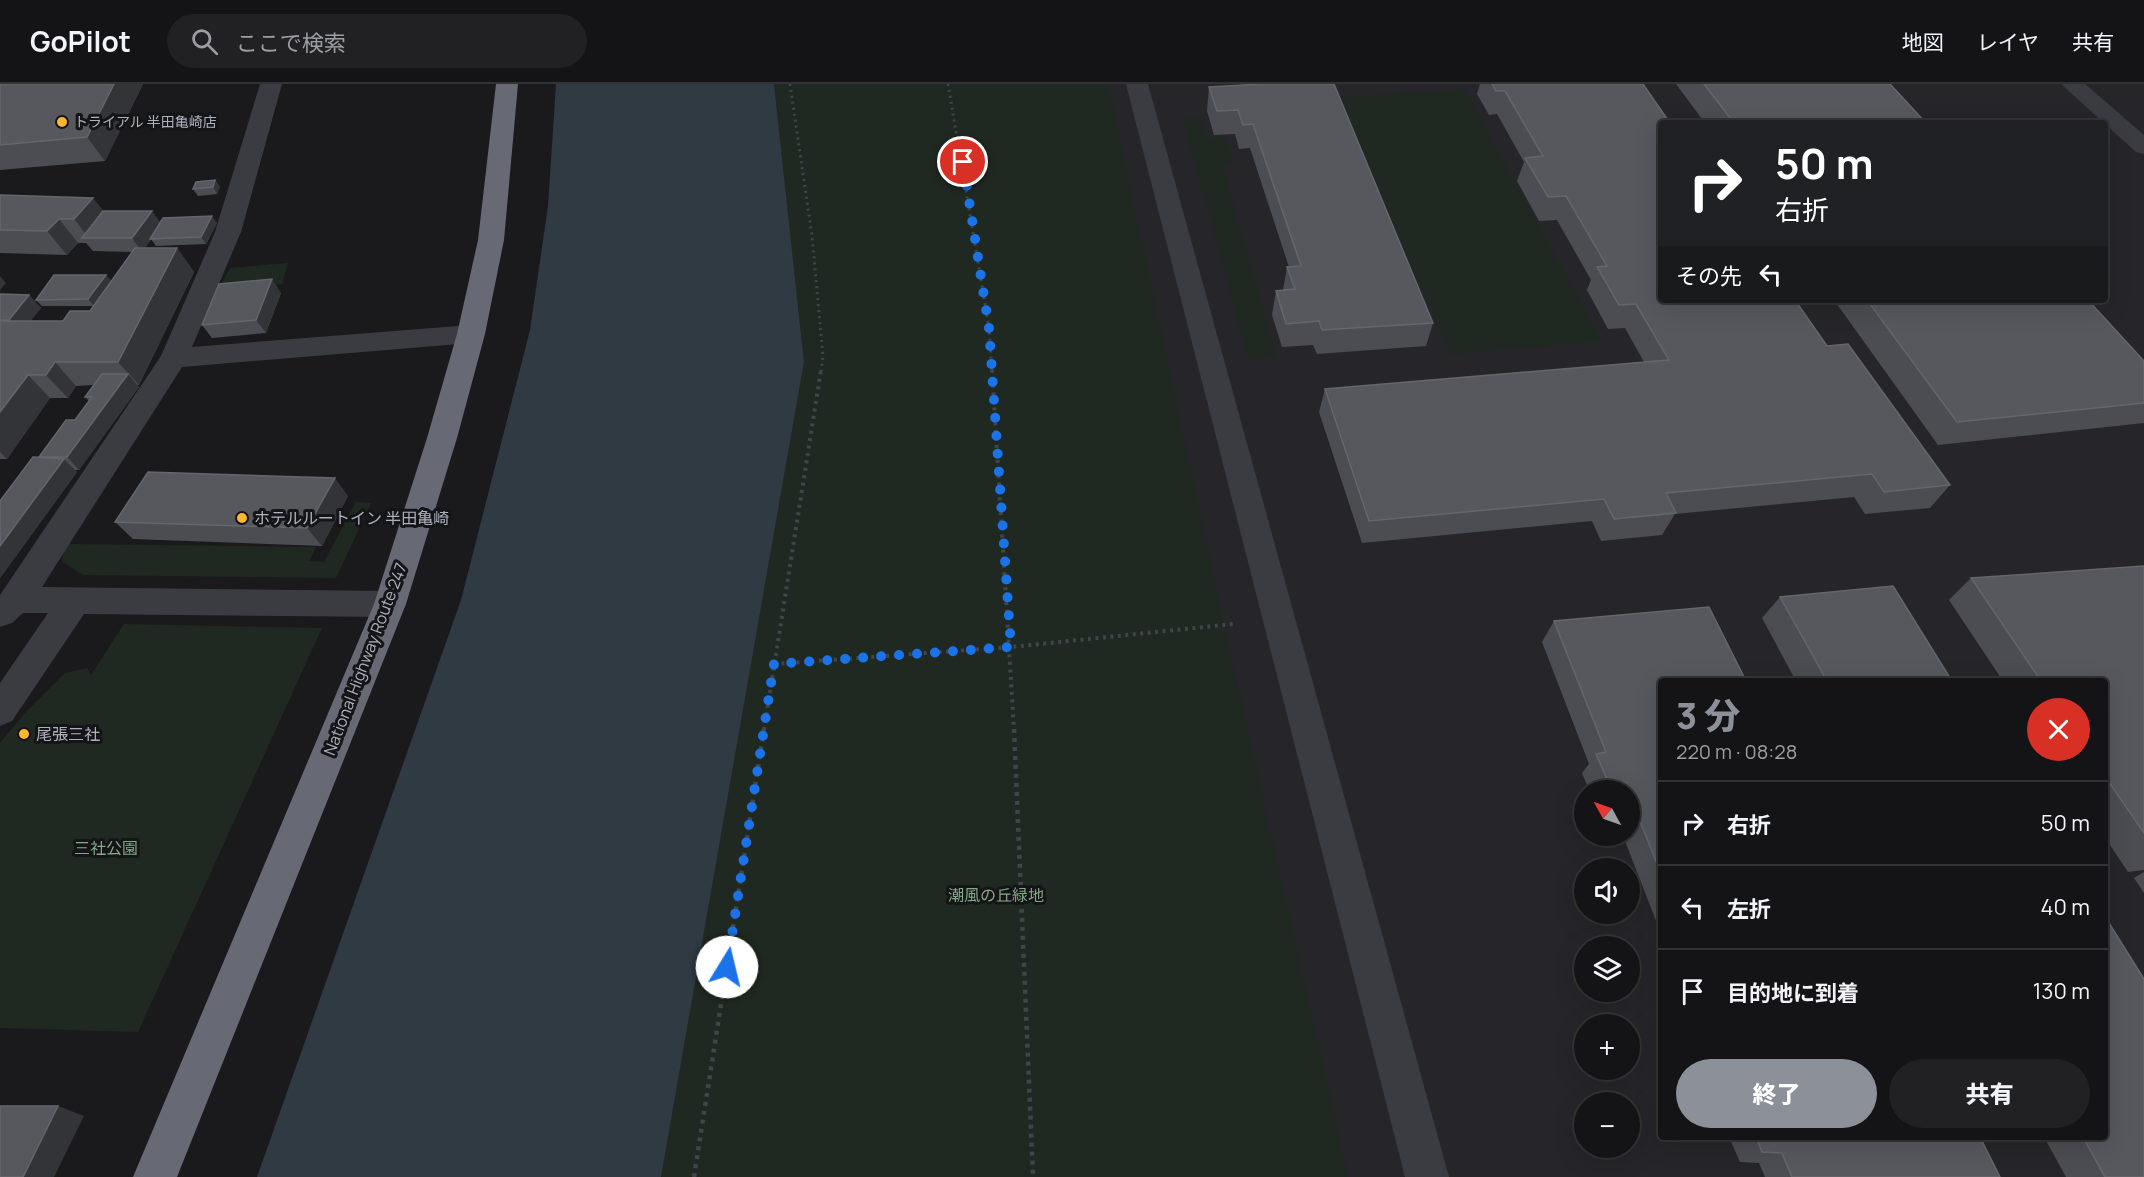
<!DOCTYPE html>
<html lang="ja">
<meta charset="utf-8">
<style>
:root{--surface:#141416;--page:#212123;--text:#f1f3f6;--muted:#9d9ea1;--line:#333335;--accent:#8c9099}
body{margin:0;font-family:Manrope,"Noto Sans JP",sans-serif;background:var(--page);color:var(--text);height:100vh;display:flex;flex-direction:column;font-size:22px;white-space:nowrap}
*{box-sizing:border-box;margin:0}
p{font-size:20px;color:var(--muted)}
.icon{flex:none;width:33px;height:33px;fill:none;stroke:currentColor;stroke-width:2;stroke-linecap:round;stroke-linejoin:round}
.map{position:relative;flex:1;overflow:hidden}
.side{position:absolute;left:1658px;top:594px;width:450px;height:462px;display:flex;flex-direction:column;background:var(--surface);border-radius:6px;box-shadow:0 6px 24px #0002,0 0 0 2px var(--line)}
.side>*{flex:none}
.banner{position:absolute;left:1658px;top:36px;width:450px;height:183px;border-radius:6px;box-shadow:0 6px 24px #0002,0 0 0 2px var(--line);background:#202124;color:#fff;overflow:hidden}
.needle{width:39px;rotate:310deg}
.fabs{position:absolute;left:1574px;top:696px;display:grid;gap:12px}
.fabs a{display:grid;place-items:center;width:66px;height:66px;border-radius:50%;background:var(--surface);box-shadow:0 6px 24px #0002,0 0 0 2px var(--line);font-size:30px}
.pin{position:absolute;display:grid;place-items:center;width:51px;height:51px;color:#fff;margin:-26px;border:3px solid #fff;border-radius:50%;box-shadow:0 2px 6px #0007}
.me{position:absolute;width:66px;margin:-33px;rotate:9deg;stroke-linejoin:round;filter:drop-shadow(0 0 4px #0008)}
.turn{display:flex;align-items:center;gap:21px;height:126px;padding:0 18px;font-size:27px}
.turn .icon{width:78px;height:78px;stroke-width:2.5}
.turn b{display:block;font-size:42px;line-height:51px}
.then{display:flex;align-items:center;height:57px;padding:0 18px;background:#0003;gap:12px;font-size:22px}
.round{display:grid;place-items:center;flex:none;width:63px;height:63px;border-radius:32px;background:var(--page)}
.headline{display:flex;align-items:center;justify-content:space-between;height:102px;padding:0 18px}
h1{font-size:36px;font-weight:800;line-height:45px;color:var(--accent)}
.cta{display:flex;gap:12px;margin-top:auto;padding:12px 18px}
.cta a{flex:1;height:69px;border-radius:36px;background:var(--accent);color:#fff;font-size:24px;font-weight:800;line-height:69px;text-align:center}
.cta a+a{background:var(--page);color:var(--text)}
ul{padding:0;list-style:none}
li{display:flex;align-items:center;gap:18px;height:84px;padding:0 18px;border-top:2px solid var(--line)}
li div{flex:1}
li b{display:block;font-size:22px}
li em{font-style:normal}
header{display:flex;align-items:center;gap:36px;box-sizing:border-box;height:84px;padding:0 30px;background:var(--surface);border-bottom:2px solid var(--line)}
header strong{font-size:28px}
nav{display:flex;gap:33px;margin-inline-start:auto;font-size:21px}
.search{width:420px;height:54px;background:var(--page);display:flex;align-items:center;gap:15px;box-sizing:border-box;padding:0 21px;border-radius:33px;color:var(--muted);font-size:22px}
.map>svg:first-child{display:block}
</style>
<header>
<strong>GoPilot</strong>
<div class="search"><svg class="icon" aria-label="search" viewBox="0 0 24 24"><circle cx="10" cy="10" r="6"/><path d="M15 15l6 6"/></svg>ここで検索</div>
<nav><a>地図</a><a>レイヤ</a><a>共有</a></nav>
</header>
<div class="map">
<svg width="2144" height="1093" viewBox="0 0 2144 1093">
<rect width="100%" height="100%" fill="#1a1a1d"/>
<!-- built -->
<path fill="#26262a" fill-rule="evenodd" d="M774 0H2144V1093H661L804 278ZM1660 39H2104V216H1660ZM1660 597H2104V1053H1660ZM1584 706H1629V752H1584ZM1584 784H1629V830H1584ZM1584 862H1629V908H1584ZM1584 940H1629V986H1584ZM1584 1018H1629V1064H1584Z"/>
<!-- green -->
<path fill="#202921" d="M774 0H1108L1225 545 1348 1093H661L804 278Z
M1464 5 1602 257 1450 270 1338 14Z
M1201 34 1206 54 1225 53 1236 80 1222 81 1276 273 1248 275 1183 35Z
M288 179 282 200 218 206 230 184Z
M356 418 371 419 336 494 84 491 62 478 63 469 69 460 316 463 309 477 324 478Z
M124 540 322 544 138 948 0 944V659L24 630 65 589 87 584 91 591Z"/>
<!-- water -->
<path fill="#2f3a43" d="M556 0H774L804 278 661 1093H257L461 516 530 246 548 122Z"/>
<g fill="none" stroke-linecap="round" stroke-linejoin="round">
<!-- path-far2 -->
<path stroke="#414449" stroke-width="3" stroke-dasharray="2 4" stroke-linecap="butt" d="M790 0 812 152 823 272 821 288
M948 0 989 244 992 288"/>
<!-- path-far1 -->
<path stroke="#414449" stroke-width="4" stroke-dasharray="3 4.5" stroke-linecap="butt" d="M992 286 1014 646
M774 580 1011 563 1233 540
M764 646 821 286"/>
<!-- path -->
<path stroke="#414449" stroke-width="4.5" stroke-dasharray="4 5" stroke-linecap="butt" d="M1014 645 1033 1093
M694 1093 764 645"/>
<!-- minor -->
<path fill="#3b3c42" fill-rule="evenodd" d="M260 0H282L241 148 192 263 471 241 481 243 485 250 481 257 471 259 182 283 42 503 390 507 401 511 406 520 401 529 390 533 84 530 12 637 0 642V599L48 529H23L12 539 0 543V511L161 272 215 148Z
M1126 0H1148L1449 1093H1405Z
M2061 0H2085L2144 51V70L2136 68Z"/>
<!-- highway -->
<path fill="#676a74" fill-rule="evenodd" d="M496 0H518L504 156 485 250 457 354 406 520 177 1093H133L374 520 427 354 457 250 478 156Z"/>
</g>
<!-- wall -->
<path fill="#4b4d52" d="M0 0H143L105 77 0 86Z
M1262 0 1433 239 1426 262 1317 270 1313 261 1282 263 1272 231 1276 207 1283 206 1287 183H1289L1250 64 1239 65 1235 50 1214 51 1207 27 1209 3Z
M1480 0H1643L1827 262 1950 401 1930 424 1865 430 1854 413 1675 430 1662 451 1601 457 1592 437 1362 459 1319 328 1325 305 1644 278 1625 244 1608 245 1587 206 1591 196 1557 136 1539 137 1517 97 1524 78 1497 30 1489 31 1477 10Z
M1676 0H1890L1926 39H1705Z
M215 96 220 103 217 110 198 112 193 105Z
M0 111 103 127H152L160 139H217L206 160 156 162 151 155 145 164H177L194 188 139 301H137L139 303 79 386H75L77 388 0 494V417L40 374 39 373 75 336 89 317 85 313 94 301 76 302 68 314H50L7 375H0V210L29 211 41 224 30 237H63L90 227 93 222H42L36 216 111 197 133 168 93 167 86 159H78L67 171 0 169Z
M281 209 266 249 212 254 202 241Z
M1834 216H2088L2144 277V339L1938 361Z
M348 412 322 462 133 455 115 438Z
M2144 482V786L2128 788 2104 752V597H2003L1949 516 1971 494Z
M1780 513 1952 597H1796L1762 534Z
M1554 537 1660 597V847L1623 752H1629V706H1589L1582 689 1589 680 1542 558Z
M2144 788V809L2134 794Z
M1729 1053H2024L1982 1057 2000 1093H1765L1759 1079 1740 1078Z
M2044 1053H2104L2144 1093H2066Z"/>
<!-- shaded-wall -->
<path fill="#333438" d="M114 0H143L105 77 87 53Z
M215 96 220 103 217 110 213 103Z
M93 114 112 137 89 154 74 135Z
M152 127 162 141 142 168 132 154Z
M212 132 217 139 206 160 201 153Z
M59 135 78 159 67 171 47 147Z
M177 164 194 188 139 301 118 278Z
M106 191 112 197 94 222 88 215Z
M0 192 6 199 0 206Z
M272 195 281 209 266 249 256 236Z
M29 211 41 224 21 249 9 236Z
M55 278 76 302 68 314 46 291Z
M128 290 139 303 79 386 67 373Z
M28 291 50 314 7 375 0 368V328Z
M64 375 77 388 0 494V462Z
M335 394 348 412 322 462 307 444Z
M58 1022 84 1032 54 1093H23Z"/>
<!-- building -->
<path fill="#56585e" stroke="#63666c" stroke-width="1.5" d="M0 0H114L87 53 0 61Z
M1262 0H1334L1433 239 1322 246 1319 237 1286 240 1276 207 1295 205 1287 183 1301 182 1253 40 1243 41 1238 26 1217 27 1209 3Z
M1492 0H1643L1670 39H1660V216H1795L1827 262 1848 260 1950 401 1884 408 1872 390 1666 409 1676 429 1614 435 1604 415 1369 437 1325 305 1669 276 1636 220 1619 221 1597 183 1607 182 1566 112 1548 113 1525 74 1543 72 1505 7H1496Z
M1704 0H1890L1926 39H1734Z
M215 96 213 103 193 105 196 98Z
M0 111 93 114 74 135H59L47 147 0 146Z
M103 127H152L132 154H82Z
M212 132 201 153 150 155 163 134Z
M135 164H177L118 278H55L46 291H28L0 328V237H63L70 227H90Z
M54 191H106L88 215 36 216Z
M272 195 256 236 202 241 219 200Z
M0 210 29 211 9 236H0Z
M1867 216H2088L2144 277V319L1957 338Z
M102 290H128L67 373H39L66 336H75L92 313H85Z
M33 373 64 375 0 462V417Z
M148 388 335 394 307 444 115 438Z
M2144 482V749L2104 691V597H2041L1971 494Z
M1893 502 1952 597H1827L1780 513Z
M1709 523 1746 597H1660V787L1631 715H1629V706H1612L1596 670 1606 668 1554 537Z
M2104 831 2144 895V1093H2105L2083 1053H2104Z
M0 1022H58L23 1093H0Z
M1756 1053H1980L2000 1093H1792L1782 1069 1762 1068Z"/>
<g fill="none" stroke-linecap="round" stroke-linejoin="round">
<!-- route -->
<path stroke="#1a73e8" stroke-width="10" stroke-dasharray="0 18" d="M727 883 774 580 1011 563 989 244 963 78"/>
</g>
<!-- markers -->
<g fill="#fdb633" stroke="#151518" stroke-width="2">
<circle cx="62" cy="38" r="6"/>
<circle cx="242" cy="434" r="6"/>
<circle cx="24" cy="650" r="6"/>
</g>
<g text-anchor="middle" stroke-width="6" stroke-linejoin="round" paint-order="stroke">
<!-- far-poi labels -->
<g font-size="14" fill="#acb2bd" stroke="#151518" text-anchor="start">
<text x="74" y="43">トライアル 半田亀崎店</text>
</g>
<!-- poi labels -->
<g font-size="16" fill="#acb2bd" stroke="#151518" text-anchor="start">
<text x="254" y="440">ホテルルートイン 半田亀崎</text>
<text x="36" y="656">尾張三社</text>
</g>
<!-- street labels -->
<g font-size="16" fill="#acb2bd" stroke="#151518">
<text transform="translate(365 575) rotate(-69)" y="6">National Highway Route 247</text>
</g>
<!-- park labels -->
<g font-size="16" fill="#83a985" stroke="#151518">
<text x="106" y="770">三社公園</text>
<text x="996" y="817">潮風の丘緑地</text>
</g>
</g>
</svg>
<div class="fabs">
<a><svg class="needle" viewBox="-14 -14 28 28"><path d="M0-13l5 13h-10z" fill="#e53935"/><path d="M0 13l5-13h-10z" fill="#9d9ea1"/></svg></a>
<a><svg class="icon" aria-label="sound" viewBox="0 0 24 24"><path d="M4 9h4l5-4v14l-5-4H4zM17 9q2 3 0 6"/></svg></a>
<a><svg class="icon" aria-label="layers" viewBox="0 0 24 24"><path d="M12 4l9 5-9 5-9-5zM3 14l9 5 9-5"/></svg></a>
<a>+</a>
<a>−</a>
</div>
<div class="pin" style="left:963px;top:78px;background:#d93025"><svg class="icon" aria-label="arrive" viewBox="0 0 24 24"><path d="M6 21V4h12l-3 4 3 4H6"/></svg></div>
<svg class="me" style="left:727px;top:883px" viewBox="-20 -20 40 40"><circle r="19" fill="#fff"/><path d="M0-13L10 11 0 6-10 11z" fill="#1a73e8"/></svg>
<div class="banner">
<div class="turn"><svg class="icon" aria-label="right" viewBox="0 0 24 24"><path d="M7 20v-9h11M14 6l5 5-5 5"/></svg><div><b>50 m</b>右折</div></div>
<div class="then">その先<svg class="icon" aria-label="left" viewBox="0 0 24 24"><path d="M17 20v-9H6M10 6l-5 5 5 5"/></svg></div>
</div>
<section class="side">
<div class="headline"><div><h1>3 分</h1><p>220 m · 08:28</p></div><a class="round" style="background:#d93025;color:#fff"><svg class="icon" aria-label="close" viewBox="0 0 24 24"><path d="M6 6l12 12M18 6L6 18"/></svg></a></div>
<ul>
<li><svg class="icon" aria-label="right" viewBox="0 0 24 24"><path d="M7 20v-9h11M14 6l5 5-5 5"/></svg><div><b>右折</b></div><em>50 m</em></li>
<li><svg class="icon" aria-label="left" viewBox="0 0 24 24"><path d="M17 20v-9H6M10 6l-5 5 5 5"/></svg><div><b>左折</b></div><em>40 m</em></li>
<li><svg class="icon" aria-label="arrive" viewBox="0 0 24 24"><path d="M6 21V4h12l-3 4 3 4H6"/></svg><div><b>目的地に到着</b></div><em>130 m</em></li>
</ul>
<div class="cta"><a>終了</a><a>共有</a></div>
</section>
</div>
